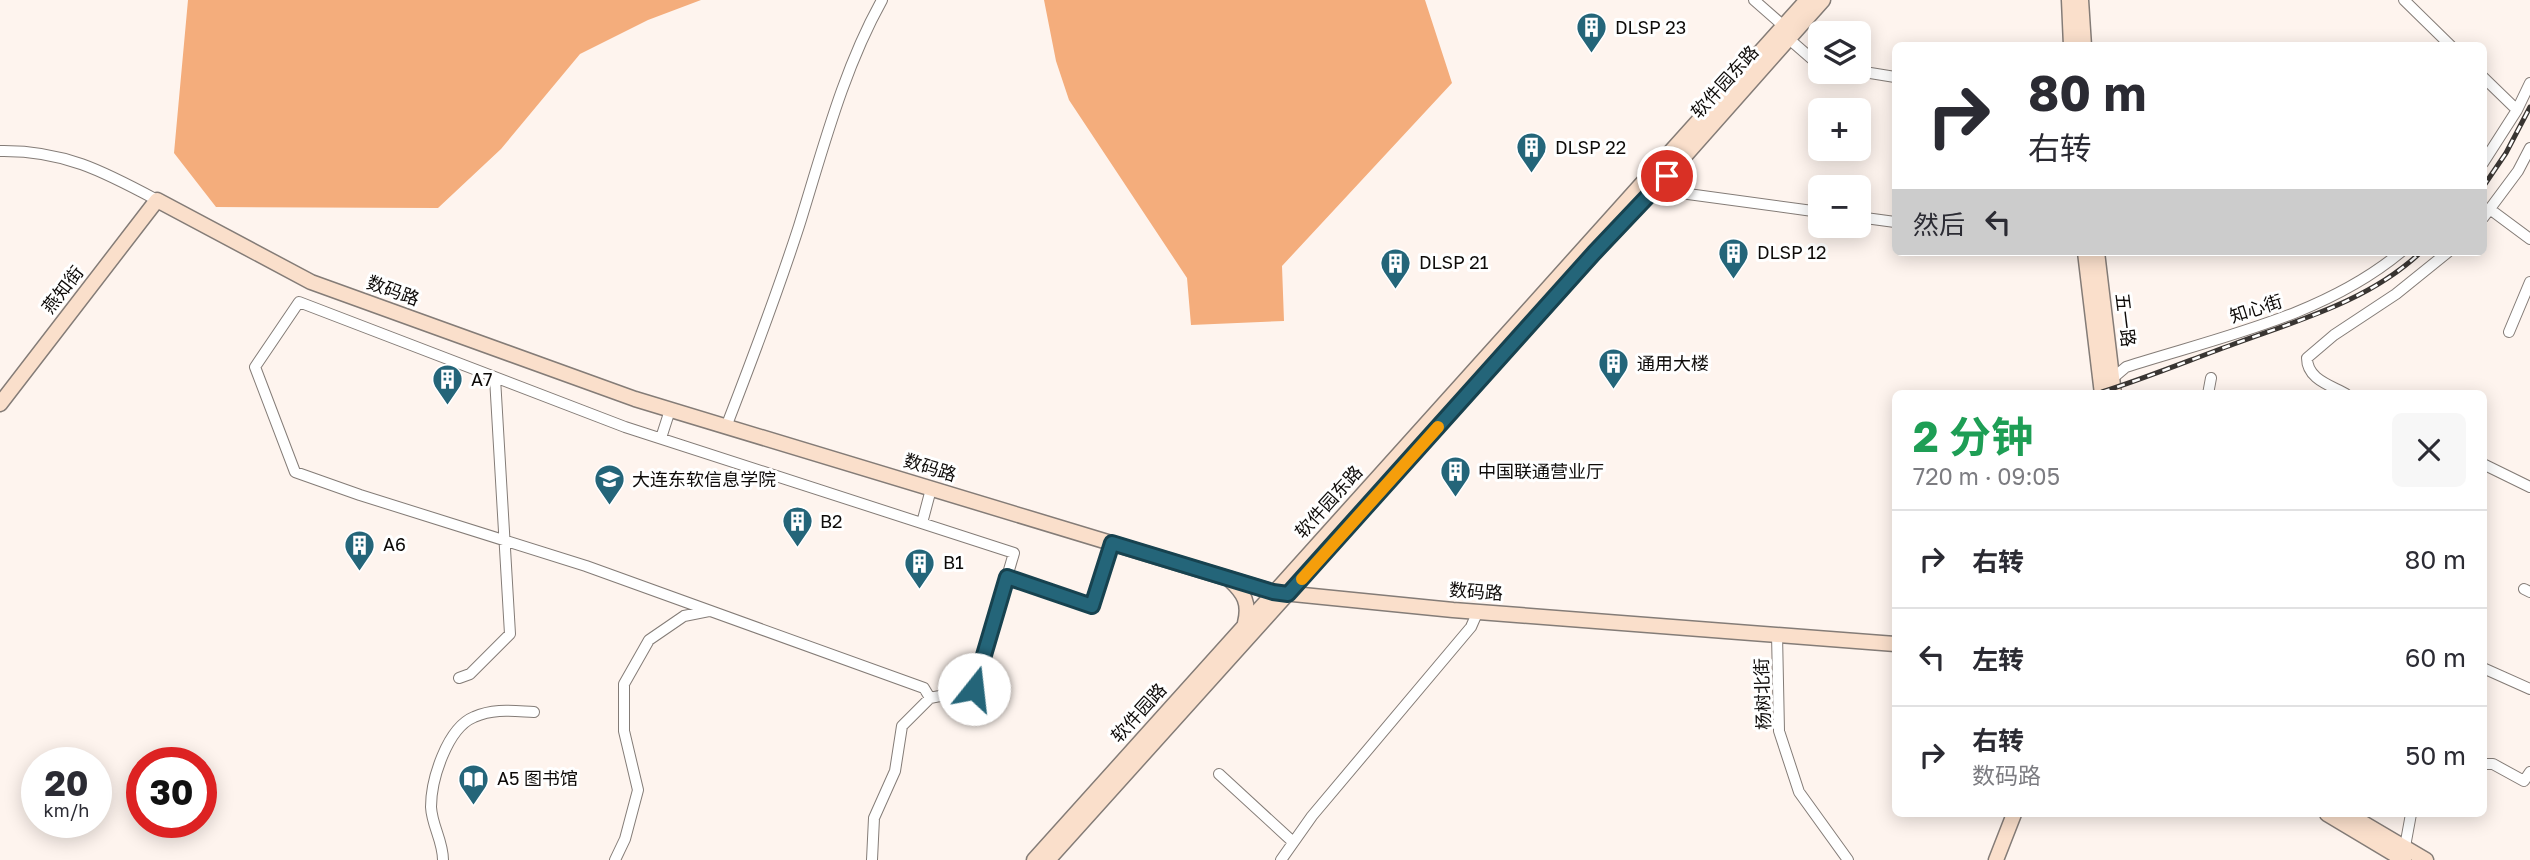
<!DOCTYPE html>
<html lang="zh">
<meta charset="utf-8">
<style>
:root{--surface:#fff;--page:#f7f7f7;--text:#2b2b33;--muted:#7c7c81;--line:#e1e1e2}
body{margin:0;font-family:"Golos Text","Noto Sans SC",sans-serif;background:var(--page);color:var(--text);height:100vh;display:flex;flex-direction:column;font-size:26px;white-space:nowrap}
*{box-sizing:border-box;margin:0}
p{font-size:23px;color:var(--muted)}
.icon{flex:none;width:38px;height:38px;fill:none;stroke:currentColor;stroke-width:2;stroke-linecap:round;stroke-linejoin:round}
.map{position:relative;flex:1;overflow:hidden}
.side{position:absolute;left:1892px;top:390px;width:595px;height:427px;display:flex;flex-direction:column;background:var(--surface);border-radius:10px;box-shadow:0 4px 18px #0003}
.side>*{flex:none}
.top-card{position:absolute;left:1892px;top:42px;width:595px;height:214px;border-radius:10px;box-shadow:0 4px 18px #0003;background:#fff;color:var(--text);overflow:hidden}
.tools{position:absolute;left:1808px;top:21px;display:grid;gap:14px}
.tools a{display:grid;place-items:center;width:63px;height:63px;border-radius:10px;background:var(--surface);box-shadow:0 4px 18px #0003;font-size:35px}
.speed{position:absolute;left:21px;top:747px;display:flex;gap:14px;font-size:35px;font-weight:700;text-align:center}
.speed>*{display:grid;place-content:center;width:91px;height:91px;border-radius:50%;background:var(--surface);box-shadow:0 4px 18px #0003;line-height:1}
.speed small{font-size:18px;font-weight:400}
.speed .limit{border:10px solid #d22;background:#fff;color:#111}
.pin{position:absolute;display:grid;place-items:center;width:60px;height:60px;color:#fff;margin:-30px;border:4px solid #fff;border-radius:50%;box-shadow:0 2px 7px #0007}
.me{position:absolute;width:77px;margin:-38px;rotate:16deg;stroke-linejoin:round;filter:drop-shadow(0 0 5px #0008)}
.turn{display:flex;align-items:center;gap:24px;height:147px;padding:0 21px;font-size:32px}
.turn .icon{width:91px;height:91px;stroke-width:2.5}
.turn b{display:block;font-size:49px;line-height:60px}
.then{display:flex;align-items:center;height:66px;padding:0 21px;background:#0003;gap:14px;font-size:26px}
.round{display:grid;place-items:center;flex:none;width:74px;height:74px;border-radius:10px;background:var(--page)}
.headline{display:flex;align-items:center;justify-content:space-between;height:119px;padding:0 21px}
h1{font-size:42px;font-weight:700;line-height:52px;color:#1e9e55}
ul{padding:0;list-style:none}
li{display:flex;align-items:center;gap:21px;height:98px;padding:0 21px;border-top:2px solid var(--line)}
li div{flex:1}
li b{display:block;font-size:26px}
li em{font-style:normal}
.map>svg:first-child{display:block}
</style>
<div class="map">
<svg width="2530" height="860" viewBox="0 0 2530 860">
<rect width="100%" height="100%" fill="#fef4ee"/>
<!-- forest -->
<path fill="#f4ad7c" d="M188 0H701L648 20 580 54 501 149 438 208 216 207 174 153Z
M1044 0H1425L1452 83 1282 266 1284 321 1191 325 1187 278 1069 100 1056 61Z"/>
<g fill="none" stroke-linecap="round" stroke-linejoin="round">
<defs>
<path id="minor" d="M1754 0 1787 29
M2404 0 2451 46
M1789 39 1820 66
M1858 71 1895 77
M2483 77 2517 110
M0 151C63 150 103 171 157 200
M2483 163 2517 110 2530 83
M1667 176 1688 194 1820 212
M2491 210 2530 239
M1858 217 1895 222
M2483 218 2518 171 2530 148
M299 302 625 427 1014 553 974 689 930 698 924 688 586 566 360 495 295 472 255 367Z
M2509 332 2530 282
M2113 378 2126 367C2220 337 2324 316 2401 252
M2208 394 2211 378
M2346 394C2330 385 2307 379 2307 358L2334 335 2396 294 2448 252
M726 427C752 360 777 294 799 226 823 149 843 70 882 0
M661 438 670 410
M2483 464 2530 487
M922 523 931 489
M1007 577 1092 606 1112 543
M2524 589 2530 592
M1777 634 1779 731 1799 792 1848 860
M2483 668 2530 689
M459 678 470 674 510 634 495 378
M2483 764H2493L2524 781 2530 772
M1219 774 1293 842
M2404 852 2411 814
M443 860C443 841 432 826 431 807 431 780 447 728 474 717 494 708 513 711 534 712
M615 860 625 839 638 790 624 731V684L649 640 684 616 709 611
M872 860 874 818 895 771 902 726 930 698
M1281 860 1312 816 1471 627 1478 611"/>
<path id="secondary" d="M2069 0 2071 46
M2081 0 2084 46
M2085 252 2102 394
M2097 252 2114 394
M0 404 157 200 311 282 635 399 1273 592 1453 610 1895 644
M1230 580C1244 593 1250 603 1245 623
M2327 814 2404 860
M2348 814 2426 860
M1034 860 1807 0
M1048 860 1594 253 1667 176 1823 0
M1996 860 2014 814"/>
</defs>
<!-- minor casing -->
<use href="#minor" stroke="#847c77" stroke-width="12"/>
<!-- secondary casing -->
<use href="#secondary" stroke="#847c77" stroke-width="17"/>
<!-- minor -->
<use href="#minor" stroke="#fff" stroke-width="10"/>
<!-- secondary -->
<use href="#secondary" stroke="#fadfcb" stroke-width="14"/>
<defs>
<path id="rail" d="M2483 187 2506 153 2530 107
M2102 392C2146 378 2190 360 2234 344 2299 320 2369 301 2421 252"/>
</defs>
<!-- rail casing -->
<use href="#rail" stroke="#393532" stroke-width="5"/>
<!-- rail -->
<use href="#rail" stroke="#fff" stroke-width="2.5" stroke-dasharray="8" stroke-linecap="butt"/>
</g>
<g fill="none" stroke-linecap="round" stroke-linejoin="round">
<defs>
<path id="route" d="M974 689 1007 577 1092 606 1112 543 1273 592 1288 594 1594 253 1667 176"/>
</defs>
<!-- route casing -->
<use href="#route" stroke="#17424f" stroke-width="18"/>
<!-- route -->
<use href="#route" stroke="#246579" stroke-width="12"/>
<!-- slow -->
<path stroke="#f59e0b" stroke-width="12" d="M1302 579 1438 427"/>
</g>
<!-- icons -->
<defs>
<symbol id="building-pin" viewBox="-11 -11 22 30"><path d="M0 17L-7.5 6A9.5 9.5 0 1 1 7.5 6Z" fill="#246579" stroke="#fff"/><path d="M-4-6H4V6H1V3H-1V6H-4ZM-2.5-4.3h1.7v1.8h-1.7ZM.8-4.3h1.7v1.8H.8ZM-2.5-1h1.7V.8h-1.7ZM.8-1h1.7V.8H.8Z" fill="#fff"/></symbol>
<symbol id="university-pin" viewBox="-11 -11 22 30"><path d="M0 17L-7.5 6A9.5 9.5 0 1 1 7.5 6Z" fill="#246579" stroke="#fff"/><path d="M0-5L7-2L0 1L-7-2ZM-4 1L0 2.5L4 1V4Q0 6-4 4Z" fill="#fff"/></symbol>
<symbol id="library-pin" viewBox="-11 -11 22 30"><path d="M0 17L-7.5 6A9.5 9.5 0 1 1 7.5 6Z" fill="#246579" stroke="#fff"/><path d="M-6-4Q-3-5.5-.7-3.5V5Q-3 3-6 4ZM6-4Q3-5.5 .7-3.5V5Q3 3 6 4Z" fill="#fff"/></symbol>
</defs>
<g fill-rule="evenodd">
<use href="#building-pin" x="1574" y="10" width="35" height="47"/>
<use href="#building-pin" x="1514" y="130" width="35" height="47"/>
<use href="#building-pin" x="1716" y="236" width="35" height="47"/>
<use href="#building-pin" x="1378" y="246" width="35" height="47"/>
<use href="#building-pin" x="1596" y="346" width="35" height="47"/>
<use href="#building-pin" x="430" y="362" width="35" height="47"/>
<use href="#building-pin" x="1438" y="454" width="35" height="47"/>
<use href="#university-pin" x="592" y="462" width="35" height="47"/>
<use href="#building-pin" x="780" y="504" width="35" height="47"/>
<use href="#building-pin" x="342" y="528" width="35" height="47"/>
<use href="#building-pin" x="902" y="546" width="35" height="47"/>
<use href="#library-pin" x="456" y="762" width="35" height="47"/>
</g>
<g text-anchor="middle" stroke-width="6" stroke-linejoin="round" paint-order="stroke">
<!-- poi labels -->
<g font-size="18" fill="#0e0b09" stroke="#fff" text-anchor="start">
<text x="1615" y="34">DLSP 23</text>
<text x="1555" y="154">DLSP 22</text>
<text x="1757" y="259">DLSP 12</text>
<text x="1419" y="269">DLSP 21</text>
<text x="1637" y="370">通用大楼</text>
<text x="471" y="386">A7</text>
<text x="1478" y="478">中国联通营业厅</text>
<text x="632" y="486">大连东软信息学院</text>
<text x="820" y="528">B2</text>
<text x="383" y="551">A6</text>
<text x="943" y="569">B1</text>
<text x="497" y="785">A5 图书馆</text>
</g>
<!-- street labels -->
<g font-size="18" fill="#0e0b09" stroke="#fff">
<text transform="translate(1725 82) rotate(-48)" y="6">软件园东路</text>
<text transform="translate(63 290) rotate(-52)" y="6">燕知街</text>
<text transform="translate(393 291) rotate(20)" y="6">数码路</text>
<text transform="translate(2256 309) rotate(-18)" y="6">知心街</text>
<text transform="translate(2125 320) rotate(83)" y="6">五一路</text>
<text transform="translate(930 468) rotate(17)" y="6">数码路</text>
<text transform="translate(1329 502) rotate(-48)" y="6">软件园东路</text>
<text transform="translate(1476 592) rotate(4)" y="6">数码路</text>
<text transform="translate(1763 694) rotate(-92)" y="6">杨树北街</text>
<text transform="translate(1139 713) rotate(-48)" y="6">软件园路</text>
</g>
</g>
</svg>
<div class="tools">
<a><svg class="icon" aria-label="layers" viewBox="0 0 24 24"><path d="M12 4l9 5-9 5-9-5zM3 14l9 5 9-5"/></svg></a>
<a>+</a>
<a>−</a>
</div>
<div class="speed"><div>20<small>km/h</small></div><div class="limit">30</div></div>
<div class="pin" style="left:1667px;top:176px;background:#d93025"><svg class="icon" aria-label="arrive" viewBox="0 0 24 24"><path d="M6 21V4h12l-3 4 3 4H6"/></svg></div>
<svg class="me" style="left:974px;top:689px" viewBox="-20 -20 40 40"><circle r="19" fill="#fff"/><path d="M0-13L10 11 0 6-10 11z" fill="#246579"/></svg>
<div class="top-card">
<div class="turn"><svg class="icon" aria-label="right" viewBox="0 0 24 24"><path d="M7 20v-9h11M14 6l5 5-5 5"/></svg><div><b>80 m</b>右转</div></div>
<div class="then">然后<svg class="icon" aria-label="left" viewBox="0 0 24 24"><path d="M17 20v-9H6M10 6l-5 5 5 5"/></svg></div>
</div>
<section class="side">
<div class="headline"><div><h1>2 分钟</h1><p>720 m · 09:05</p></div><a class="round"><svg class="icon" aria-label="close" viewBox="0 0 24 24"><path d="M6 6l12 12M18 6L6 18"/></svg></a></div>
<ul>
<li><svg class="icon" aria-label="right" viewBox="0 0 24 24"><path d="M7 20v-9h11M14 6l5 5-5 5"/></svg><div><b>右转</b></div><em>80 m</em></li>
<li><svg class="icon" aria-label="left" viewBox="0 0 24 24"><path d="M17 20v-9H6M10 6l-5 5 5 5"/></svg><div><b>左转</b></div><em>60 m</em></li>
<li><svg class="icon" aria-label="right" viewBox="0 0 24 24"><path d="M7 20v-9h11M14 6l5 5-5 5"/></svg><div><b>右转</b><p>数码路</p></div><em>50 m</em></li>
</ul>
</section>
</div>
